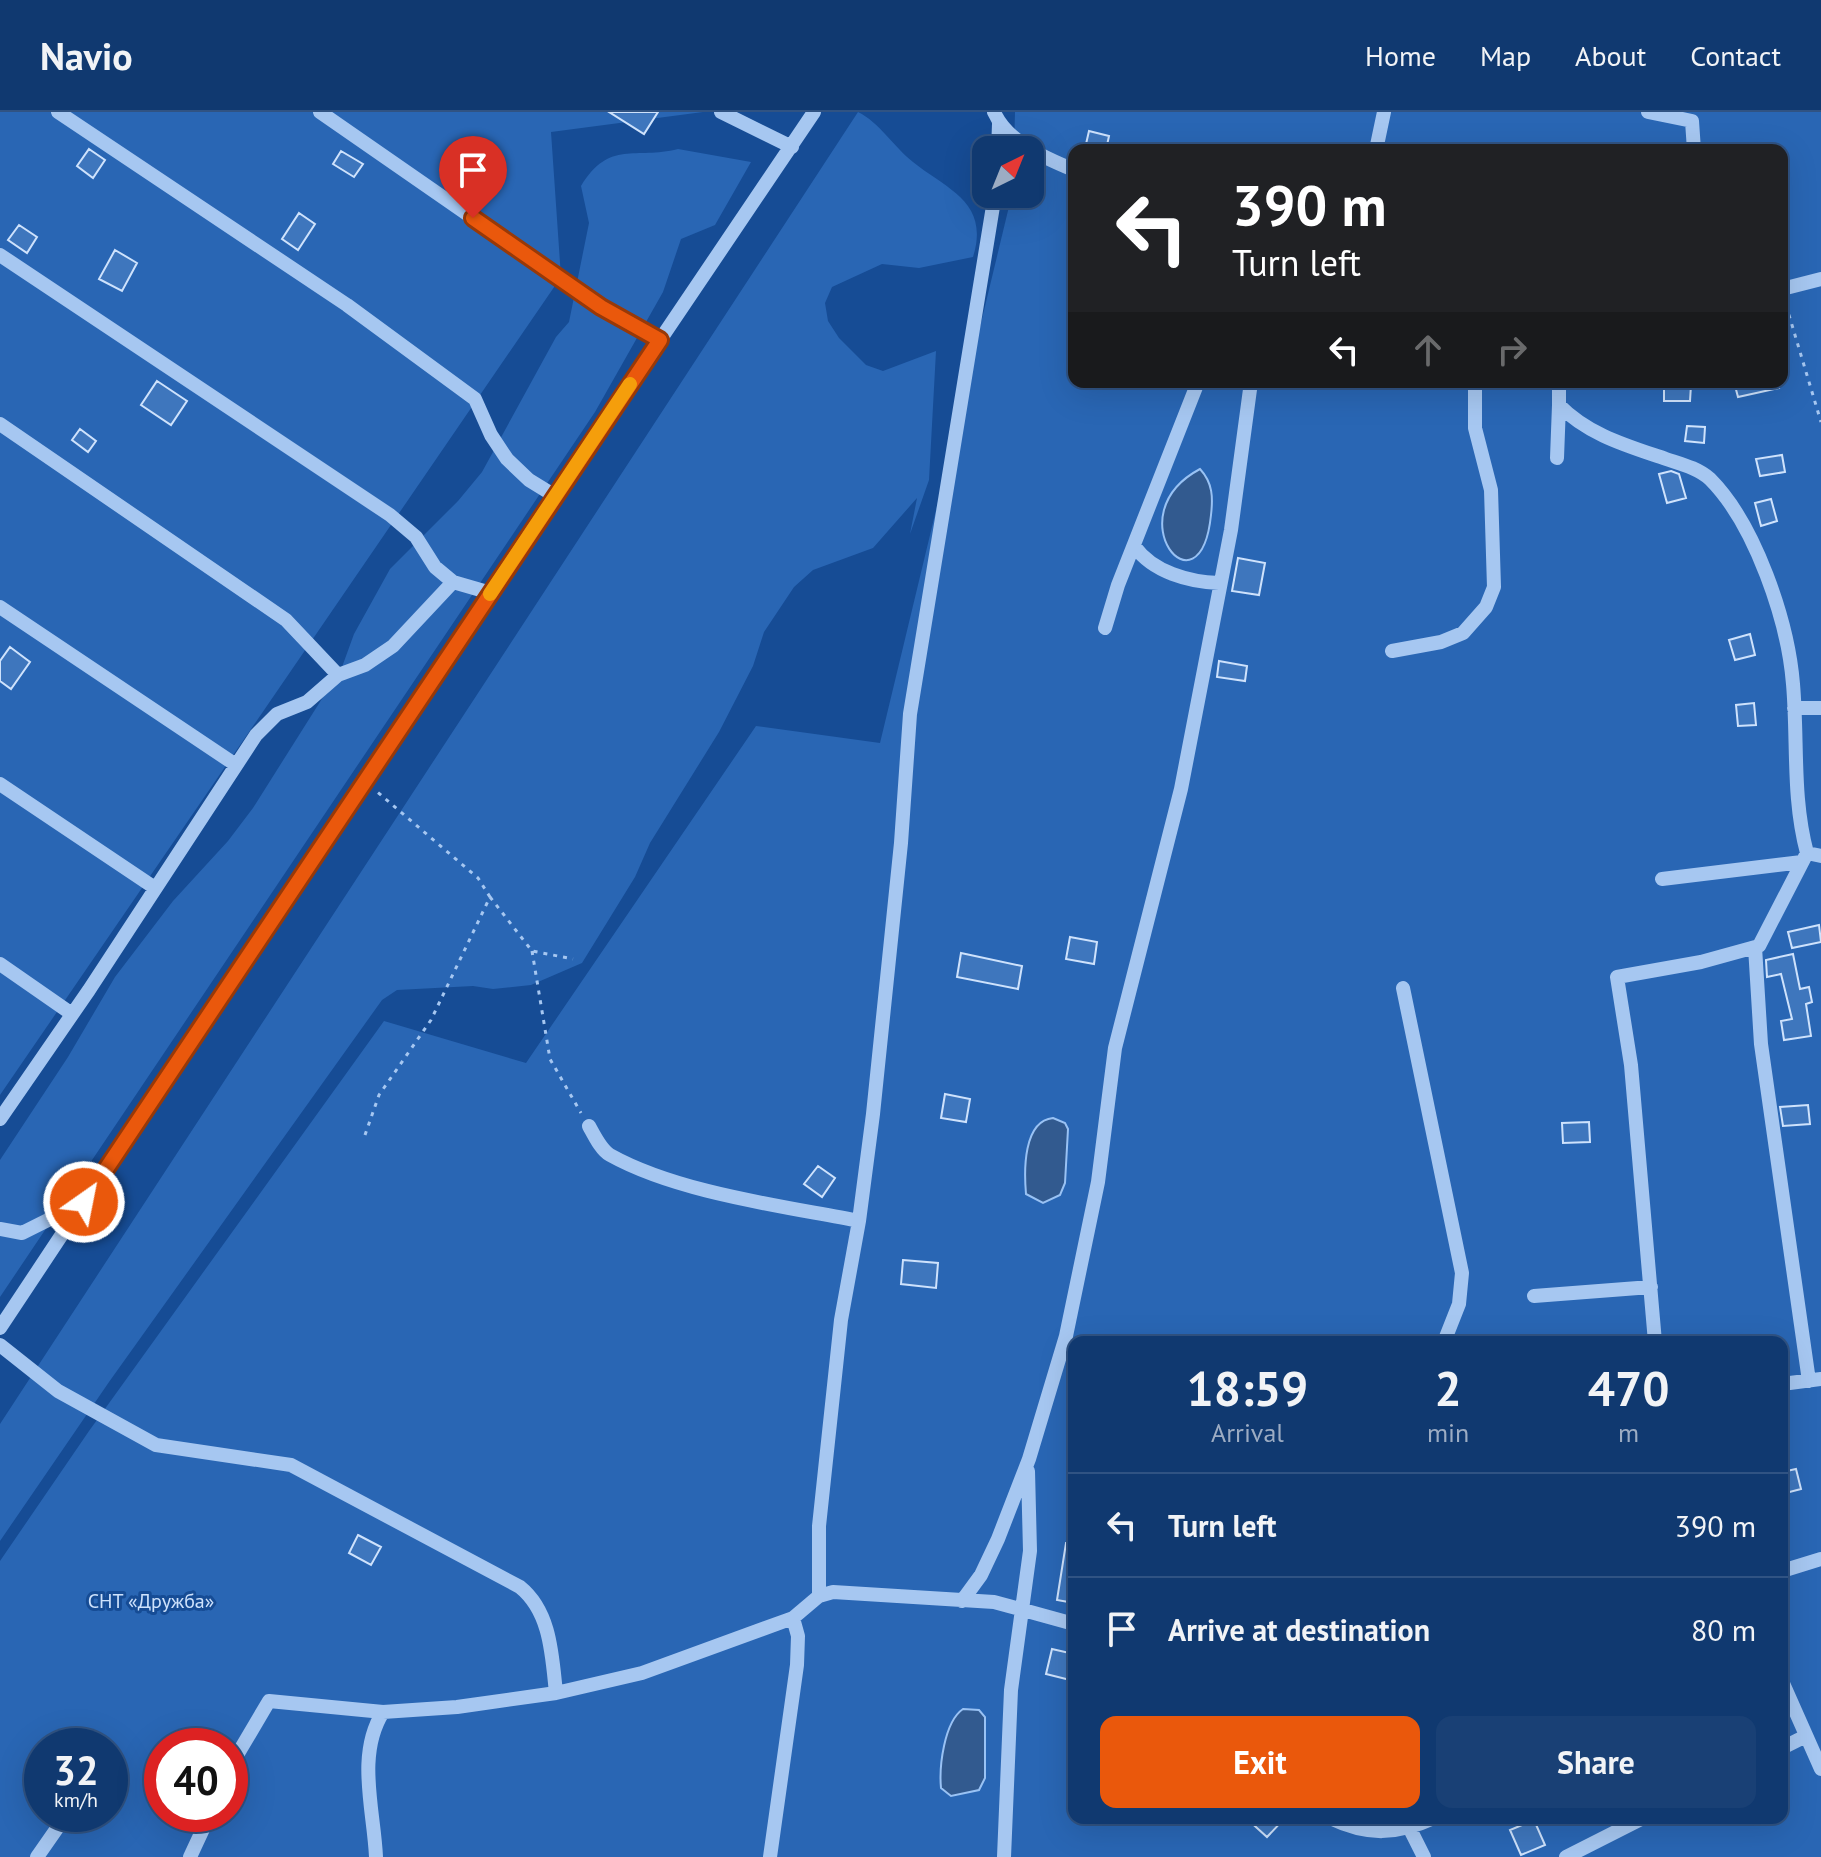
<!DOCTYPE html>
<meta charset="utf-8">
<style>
:root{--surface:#103970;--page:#194075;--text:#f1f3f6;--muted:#9cacc3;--line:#305383;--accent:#ea580c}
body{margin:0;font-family:"PT Sans",sans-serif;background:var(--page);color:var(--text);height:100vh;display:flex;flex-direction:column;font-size:30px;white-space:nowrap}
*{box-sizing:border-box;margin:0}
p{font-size:26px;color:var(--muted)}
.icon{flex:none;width:44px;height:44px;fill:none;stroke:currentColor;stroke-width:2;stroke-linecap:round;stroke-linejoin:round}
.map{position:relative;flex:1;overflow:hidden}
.drawer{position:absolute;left:1068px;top:1224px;width:720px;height:488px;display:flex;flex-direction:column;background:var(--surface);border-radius:16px;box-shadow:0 8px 32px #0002,0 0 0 2px var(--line)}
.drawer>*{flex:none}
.hud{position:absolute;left:1068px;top:32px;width:720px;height:244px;border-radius:16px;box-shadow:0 8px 32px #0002,0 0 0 2px var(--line);background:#202124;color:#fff;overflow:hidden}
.needle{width:52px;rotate:43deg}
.buttons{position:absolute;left:972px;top:24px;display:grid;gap:16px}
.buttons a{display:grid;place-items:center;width:72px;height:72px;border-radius:16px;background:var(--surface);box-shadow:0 8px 32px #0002,0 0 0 2px var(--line);font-size:40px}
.speed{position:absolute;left:24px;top:1616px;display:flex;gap:16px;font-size:40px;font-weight:700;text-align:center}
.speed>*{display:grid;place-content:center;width:104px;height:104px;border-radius:50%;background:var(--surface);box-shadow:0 8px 32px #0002,0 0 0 2px var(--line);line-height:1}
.speed small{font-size:20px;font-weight:400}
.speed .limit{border:12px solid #d22;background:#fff;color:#111}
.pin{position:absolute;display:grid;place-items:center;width:68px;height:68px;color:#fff;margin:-82px -34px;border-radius:50% 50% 50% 0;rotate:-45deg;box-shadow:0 0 8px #0007}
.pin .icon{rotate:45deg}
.me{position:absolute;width:88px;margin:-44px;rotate:33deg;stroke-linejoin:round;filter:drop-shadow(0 0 6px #0008)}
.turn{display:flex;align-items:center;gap:28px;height:168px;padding:0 32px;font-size:36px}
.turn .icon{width:104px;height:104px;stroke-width:2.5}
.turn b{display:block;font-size:56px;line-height:68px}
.lanes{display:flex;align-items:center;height:76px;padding:0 32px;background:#0003;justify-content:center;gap:40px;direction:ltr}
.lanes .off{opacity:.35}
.eta{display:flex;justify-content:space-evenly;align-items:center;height:136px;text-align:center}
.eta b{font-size:48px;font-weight:700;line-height:56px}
.action{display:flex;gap:16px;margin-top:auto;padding:16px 32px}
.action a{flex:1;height:92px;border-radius:16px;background:var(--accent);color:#fff;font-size:32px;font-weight:700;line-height:92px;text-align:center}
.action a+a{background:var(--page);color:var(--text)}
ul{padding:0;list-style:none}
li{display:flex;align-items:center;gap:24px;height:104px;padding:0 32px;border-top:2px solid var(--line)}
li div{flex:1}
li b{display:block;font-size:30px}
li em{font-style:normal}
header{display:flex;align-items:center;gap:48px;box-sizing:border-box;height:112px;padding:0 40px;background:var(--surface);border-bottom:2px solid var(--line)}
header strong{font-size:38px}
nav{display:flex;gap:44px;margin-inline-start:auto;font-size:28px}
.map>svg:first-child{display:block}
</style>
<header>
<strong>Navio</strong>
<nav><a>Home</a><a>Map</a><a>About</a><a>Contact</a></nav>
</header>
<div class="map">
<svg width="1821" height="1745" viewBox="0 0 1821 1745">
<rect width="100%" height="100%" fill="#164c95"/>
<!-- green -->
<path fill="#2966b4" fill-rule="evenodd" d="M0 0H703L551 20 561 165 0 983Z
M858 0C879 10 894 35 913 50 948 78 990 90 973 145L919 156 882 152 832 175 825 191 828 209 839 226 866 253 883 259 936 239 929 368 910 422 917 386 873 436 813 458 794 475 764 520 753 554 719 620 650 731 635 765 582 851 531 873 493 877 473 874 397 878 382 888 109 1270 0 1429V1312Z
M1015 0H1821V1745H0V1449L89 1319 384 909 526 951 756 614 880 631 1012 82H1030V38H1014ZM1074 38H1782V270H1074ZM1074 1230H1782V1706H1074ZM42 1634H110V1702H42ZM162 1634H230V1702H162Z
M678 37 751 50 715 113 681 127 663 180 595 300 0 1185V1048L68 945 115 865 173 789 228 729 253 696 342 555 354 522 390 457 458 389 482 360 556 225 569 210 589 111 581 74C610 27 635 48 678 37Z"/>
<!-- water -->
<path fill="#325a8f" stroke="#99c2f4" stroke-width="2" d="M1200 357C1213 371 1213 386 1211 403 1200 508 1114 403 1200 357Z
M1053 1006 1065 1011 1068 1017 1065 1071 1060 1083 1043 1091 1026 1082C1024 1059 1023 1009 1053 1006Z
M963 1597 979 1598 985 1605V1666L979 1678 951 1684 941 1676C939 1655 944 1610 963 1597Z"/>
<!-- building -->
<path fill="#3e76bd" stroke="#cee2fc" stroke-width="2" d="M609 0H658L644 22Z
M1089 19 1109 24 1106 38 1086 32Z
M89 37 105 48 93 66 77 54Z
M341 39 363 52 354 65 333 52Z
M299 101 315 112 298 138 282 127Z
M19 113 37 125 27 141 8 128Z
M115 138 137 151 122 179 99 167Z
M157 269 187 289 171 313 141 293Z
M1734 270H1778L1779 276 1738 285Z
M1664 273H1691L1690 289H1664Z
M1687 314 1705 315 1704 331 1685 329Z
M80 317 96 329 88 340 72 328Z
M1782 343 1785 360 1760 364 1756 347Z
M1671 359 1679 362 1686 386 1667 391 1659 362Z
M1771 387 1777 409 1761 414 1755 391Z
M1238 446 1265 451 1259 483 1232 479Z
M1750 522 1755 543 1735 548 1729 528Z
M10 535 30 550 11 577 0 569V549Z
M1219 549 1247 554 1245 569 1217 565Z
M1754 591 1756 613 1738 614 1736 593Z
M1819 813 1821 830 1792 836 1788 820Z
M1070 825 1097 830 1094 852 1066 847Z
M961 841 1022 854 1018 877 957 865Z
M1793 842 1800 877 1809 875 1812 890 1806 892 1811 924 1784 928 1781 909 1792 907 1781 862 1767 865 1766 848Z
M945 982 970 987 966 1010 941 1006Z
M1808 993 1810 1012 1783 1014 1780 995Z
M1589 1010 1590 1030 1563 1031 1562 1011Z
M818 1054 835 1066 822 1085 804 1072Z
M903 1148 938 1151 936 1176 901 1172Z
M1796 1357 1801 1377 1782 1382V1360Z
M358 1423 381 1435 371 1453 349 1441Z
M1066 1431 1074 1432V1491L1057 1488Z
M1052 1537 1074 1542V1569L1046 1562Z
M1246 1706H1285L1267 1725Z
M1534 1708 1545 1733 1521 1743 1510 1718Z"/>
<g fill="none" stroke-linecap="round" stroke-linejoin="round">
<!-- path -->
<path stroke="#a6c7f1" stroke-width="3" stroke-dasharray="4 6" stroke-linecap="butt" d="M1786 193 1821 310
M490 785 532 839 573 847
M532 839 550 947 581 1001
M365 1023 379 983 431 908 490 785 478 766 375 678"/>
<!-- minor -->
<path stroke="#a6c7f1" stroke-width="14" d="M58 0 347 193 475 287 491 323 507 347 529 368 555 384
M320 0 601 195 660 228
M721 0 792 35
M994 0C1007 30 1045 46 1074 58
M1648 0 1692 9 1694 38
M998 38 999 12
M1376 38 1384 0
M0 143 390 403 416 425 435 455 453 470 491 481
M1782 177 1821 167
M1559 270V293C1588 323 1628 334 1666 347 1681 352 1698 356 1710 367 1755 412 1788 509 1793 572 1798 630 1792 685 1807 741L1821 744
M0 312 286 508 338 563
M1557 346 1559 293
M1135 435C1153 460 1189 470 1219 471
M0 495 236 653
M1105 516 1118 473 1198 270
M1392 539 1441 530 1463 521 1486 495 1494 475 1491 378 1475 316V270
M1794 596H1821
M0 672 155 776
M1662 767 1802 750
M1755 835 1761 932 1809 1269
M0 852 72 902
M1403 876 1462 1161 1459 1192 1444 1230
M0 1007 89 878 256 623 277 602 307 590 338 563 365 553 393 534 453 470
M589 1014C594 1023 601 1038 610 1043 678 1081 783 1094 859 1109
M0 1117 22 1121 80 1092
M1534 1184 1651 1175
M0 1216 363 668 814 0
M1655 1230 1631 953 1617 865 1701 850 1759 834 1807 741
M0 1233 58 1279 156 1333 291 1353 520 1475C551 1500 552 1544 556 1581
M1782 1272 1821 1267
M1782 1459 1821 1447
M819 1484V1414L827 1339 841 1208 859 1109 873 1002 901 731 910 602 995 82
M962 1489 981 1463 998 1427 1029 1347 1066 1224 1098 1070 1115 936 1181 677 1231 418 1251 270
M1782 1569 1821 1657
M1782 1636 1806 1624
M230 1655 269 1589 383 1600 457 1595 556 1581 642 1561 793 1506 819 1484 833 1480 994 1490 1074 1512
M1330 1706C1367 1724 1397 1723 1434 1706
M1410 1717 1424 1745
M37 1745 67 1702
M190 1745 210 1702
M376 1745C374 1698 356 1643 383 1600
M770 1745 797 1553 798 1524 793 1506
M1004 1745 1011 1578 1030 1439 1028 1359
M1566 1745 1643 1706"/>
</g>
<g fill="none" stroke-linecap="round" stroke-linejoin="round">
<defs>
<path id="route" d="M84 1090 660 228 601 195 473 106"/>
</defs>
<!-- route casing -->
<use href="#route" stroke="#983908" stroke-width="20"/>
<!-- route -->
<use href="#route" stroke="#ea580c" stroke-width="14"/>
<!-- slow -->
<path stroke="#f59e0b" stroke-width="14" d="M490 482 630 272"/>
</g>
<g text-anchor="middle" stroke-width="6" stroke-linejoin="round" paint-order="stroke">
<!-- park labels -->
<g font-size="20" fill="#cee2fc" stroke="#164c95">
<text x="151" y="1496">СНТ «Дружба»</text>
</g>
</g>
</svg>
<div class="buttons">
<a><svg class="needle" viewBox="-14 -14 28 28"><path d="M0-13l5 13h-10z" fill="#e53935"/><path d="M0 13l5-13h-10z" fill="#9cacc3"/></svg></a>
</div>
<div class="speed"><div>32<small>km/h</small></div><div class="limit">40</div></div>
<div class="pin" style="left:473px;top:106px;background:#d93025"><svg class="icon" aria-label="arrive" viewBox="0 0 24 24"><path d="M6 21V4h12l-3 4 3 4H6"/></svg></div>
<svg class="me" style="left:84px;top:1090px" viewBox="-20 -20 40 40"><circle r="17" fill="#ea580c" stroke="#fff" stroke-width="3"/><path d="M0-11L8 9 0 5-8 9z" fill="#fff"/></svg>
<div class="hud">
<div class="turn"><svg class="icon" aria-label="left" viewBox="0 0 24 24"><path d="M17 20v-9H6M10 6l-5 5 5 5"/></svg><div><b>390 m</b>Turn left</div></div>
<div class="lanes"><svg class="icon" aria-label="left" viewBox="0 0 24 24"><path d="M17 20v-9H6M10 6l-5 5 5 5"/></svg><svg class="icon off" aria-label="ahead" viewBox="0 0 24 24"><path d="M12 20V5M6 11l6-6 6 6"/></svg><svg class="icon off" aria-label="right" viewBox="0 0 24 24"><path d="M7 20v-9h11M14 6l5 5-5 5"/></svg></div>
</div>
<section class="drawer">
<div class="eta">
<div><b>18:59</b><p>Arrival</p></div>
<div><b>2</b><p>min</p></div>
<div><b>470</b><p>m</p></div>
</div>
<ul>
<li><svg class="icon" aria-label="left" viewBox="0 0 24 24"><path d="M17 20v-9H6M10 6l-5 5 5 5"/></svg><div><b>Turn left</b></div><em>390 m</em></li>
<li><svg class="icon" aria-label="arrive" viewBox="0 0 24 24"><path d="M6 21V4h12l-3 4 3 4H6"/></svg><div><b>Arrive at destination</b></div><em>80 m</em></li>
</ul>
<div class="action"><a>Exit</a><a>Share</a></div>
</section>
</div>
